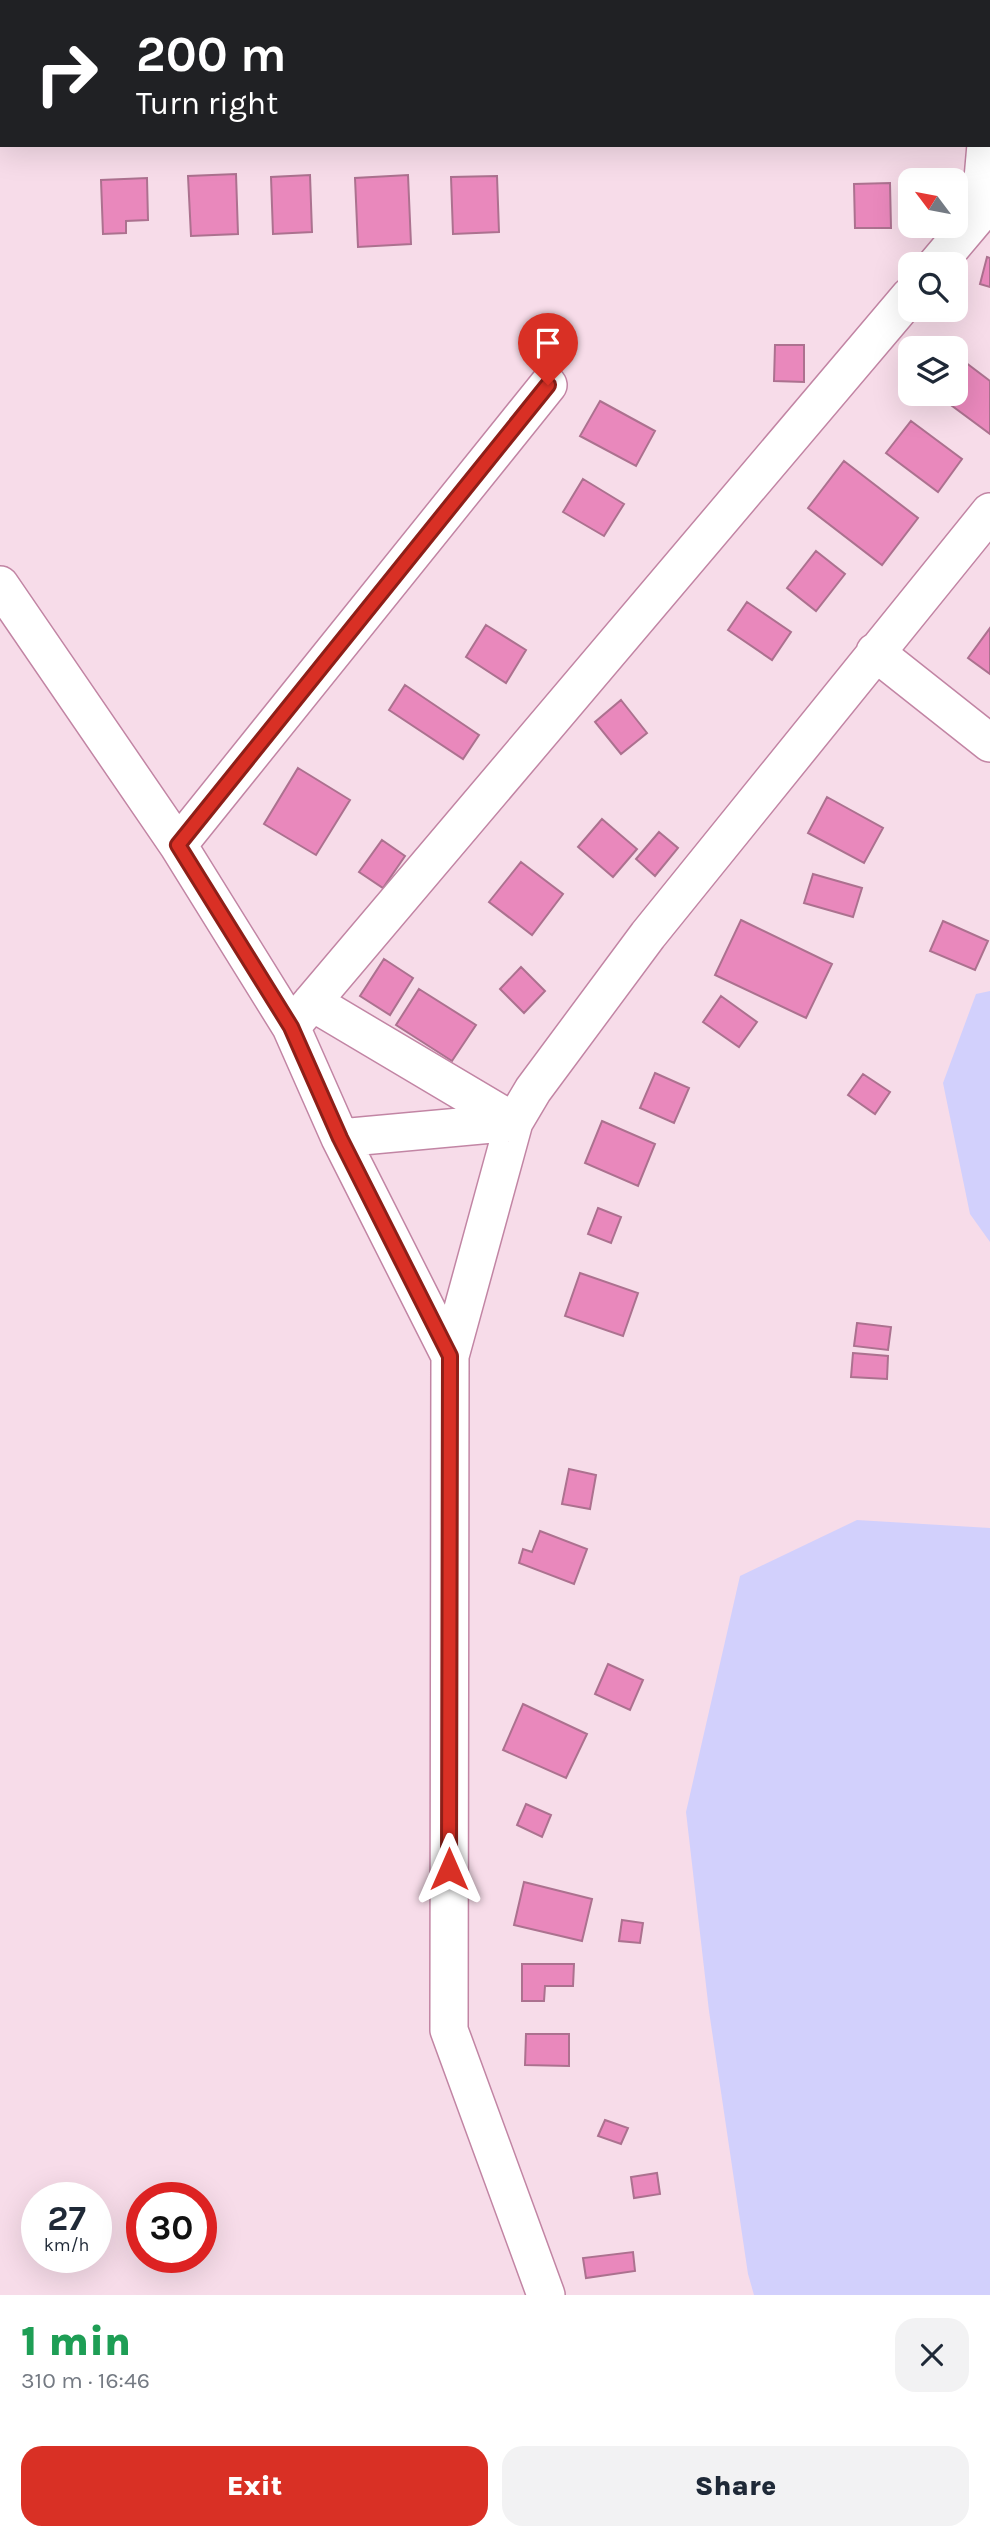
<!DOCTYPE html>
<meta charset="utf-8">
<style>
:root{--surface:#fff;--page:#f2f2f3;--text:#1f2937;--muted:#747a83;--accent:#d93025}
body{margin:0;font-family:Karla,sans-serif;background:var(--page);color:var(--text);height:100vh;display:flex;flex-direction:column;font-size:26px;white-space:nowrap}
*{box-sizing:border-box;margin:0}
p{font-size:23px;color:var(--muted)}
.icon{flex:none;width:38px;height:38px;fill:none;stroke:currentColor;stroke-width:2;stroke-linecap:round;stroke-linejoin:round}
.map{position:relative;height:2295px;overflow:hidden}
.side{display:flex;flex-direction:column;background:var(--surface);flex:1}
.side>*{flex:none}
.hud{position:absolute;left:0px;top:0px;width:990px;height:147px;box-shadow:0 7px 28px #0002;background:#202124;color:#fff;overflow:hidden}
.needle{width:46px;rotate:302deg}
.buttons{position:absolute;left:898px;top:168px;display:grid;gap:14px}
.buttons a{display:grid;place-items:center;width:70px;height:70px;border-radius:14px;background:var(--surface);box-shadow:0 7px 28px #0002;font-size:35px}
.speed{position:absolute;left:21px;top:2182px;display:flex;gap:14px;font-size:35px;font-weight:700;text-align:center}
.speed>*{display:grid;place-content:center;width:91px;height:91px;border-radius:50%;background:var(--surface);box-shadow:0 7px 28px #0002;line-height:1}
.speed small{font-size:18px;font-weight:400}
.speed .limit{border:10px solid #d22;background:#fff;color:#111}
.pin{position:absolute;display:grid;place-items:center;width:60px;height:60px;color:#fff;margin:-72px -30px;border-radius:50% 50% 50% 0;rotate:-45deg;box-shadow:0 0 7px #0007}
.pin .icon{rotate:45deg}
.me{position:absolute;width:77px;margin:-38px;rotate:0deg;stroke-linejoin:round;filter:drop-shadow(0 0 5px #0008)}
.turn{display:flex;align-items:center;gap:24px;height:147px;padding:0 21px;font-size:32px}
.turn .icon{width:91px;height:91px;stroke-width:2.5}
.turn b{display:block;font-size:49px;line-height:60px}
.round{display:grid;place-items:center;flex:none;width:74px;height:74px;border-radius:21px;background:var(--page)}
.overview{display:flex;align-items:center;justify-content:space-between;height:119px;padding:0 21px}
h1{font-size:42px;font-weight:800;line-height:52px;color:#1e9e55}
.cta{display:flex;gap:14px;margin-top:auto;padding:14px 21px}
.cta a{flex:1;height:80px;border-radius:21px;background:var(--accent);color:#fff;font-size:28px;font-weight:800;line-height:80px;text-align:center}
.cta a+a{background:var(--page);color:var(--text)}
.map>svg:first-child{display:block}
</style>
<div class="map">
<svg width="990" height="2295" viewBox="0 0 990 2295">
<rect width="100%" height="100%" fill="#f7dce9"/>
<!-- green -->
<path fill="#d2d0fc" d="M990 991V1242L970 1214 943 1083 976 994Z
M857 1520 990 1528V2295H754L748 2274 709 2011 686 1812 740 1576Z"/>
<!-- building -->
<path fill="#e988bc" stroke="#ac718f" stroke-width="2" d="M236 174 238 234 191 236 188 176Z
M310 175 312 232 273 234 271 177Z
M408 175 411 244 358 247 355 178Z
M497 176 499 232 453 234 451 177Z
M147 178 148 220 126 221V233L103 234 101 180Z
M890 183 891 228H855L854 184Z
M987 257 990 258V287L980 284Z
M775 345H804V382L774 381Z
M961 359 990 381V434L936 394H956V367Z
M600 401 655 431 636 466 580 436Z
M911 421 962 459 938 492 886 453Z
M844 461 918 518 882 565 808 508Z
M583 479 624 504 604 536 563 512Z
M816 551 845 574 816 611 787 588Z
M747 602 791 632 772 660 728 630Z
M486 625 526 650 506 683 466 657Z
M990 628V674L968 658Z
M405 685 479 735 463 759 389 710Z
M621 700 647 733 621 754 595 722Z
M298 768 350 800 316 855 264 824Z
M827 797 883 828 864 863 808 833Z
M602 819 637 849 613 877 578 847Z
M659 832 678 848 655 876 636 859Z
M382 840 405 856 383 888 359 872Z
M521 862 563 894 532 935 489 902Z
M813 874 862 888 853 917 804 903Z
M741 920 832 964 806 1018 715 975Z
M943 921 988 941 975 970 930 951Z
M384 959 413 978 390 1015 360 996Z
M521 967 545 991 524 1013 500 989Z
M419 989 476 1025 452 1061 396 1025Z
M721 996 757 1022 739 1047 703 1022Z
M655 1073 689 1088 674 1123 640 1108Z
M863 1074 890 1092 875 1114 848 1095Z
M602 1121 655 1144 638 1186 585 1163Z
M598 1208 621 1217 611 1243 588 1234Z
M580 1273 638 1293 623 1336 565 1316Z
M857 1323 891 1327 888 1350 854 1346Z
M853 1353 888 1356 887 1379 851 1377Z
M569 1469 596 1475 590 1509 562 1504Z
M540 1531 587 1549 574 1584 519 1563 523 1549 532 1552Z
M608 1664 643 1680 630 1710 595 1694Z
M523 1704 587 1734 566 1778 503 1750Z
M526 1804 551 1815 542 1837 517 1825Z
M524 1882 592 1899 582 1941 514 1925Z
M622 1920 643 1923 640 1943 619 1941Z
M522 1964H574L573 1986H545L544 2001H522Z
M526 2034H569V2066L525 2065Z
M605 2120 628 2128 621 2144 598 2136Z
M657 2173 660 2194 634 2198 631 2177Z
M633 2252 635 2271 586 2278 583 2258Z"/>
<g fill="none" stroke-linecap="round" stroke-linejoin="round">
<defs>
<path id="minor" d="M0 93 2 94
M937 264 980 213 986 145
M0 585 178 845 291 1027 340 1138 450 1356
M875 652 990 743
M178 845 548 385
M312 1002 514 1122
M291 1027 910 296
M340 1138 514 1122
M546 2295 449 2030 450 1356 514 1122 533 1090 648 935 990 512"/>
</defs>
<!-- minor casing -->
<use href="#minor" stroke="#c285a4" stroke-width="40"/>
<!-- minor -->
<use href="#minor" stroke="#fff" stroke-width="37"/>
</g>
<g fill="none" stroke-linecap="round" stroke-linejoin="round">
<defs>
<path id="route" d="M449 1869 450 1356 340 1138 291 1027 178 845 548 385"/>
</defs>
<!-- route casing -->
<use href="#route" stroke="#8d1f18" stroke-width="18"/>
<!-- route -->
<use href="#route" stroke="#d93025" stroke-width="12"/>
</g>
</svg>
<div class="buttons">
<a><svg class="needle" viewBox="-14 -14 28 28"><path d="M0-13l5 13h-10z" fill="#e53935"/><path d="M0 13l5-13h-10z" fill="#747a83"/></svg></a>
<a><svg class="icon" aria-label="search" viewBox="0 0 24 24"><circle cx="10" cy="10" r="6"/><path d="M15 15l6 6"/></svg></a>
<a><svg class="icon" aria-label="layers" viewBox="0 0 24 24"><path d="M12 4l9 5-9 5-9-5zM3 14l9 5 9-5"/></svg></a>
</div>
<div class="speed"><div>27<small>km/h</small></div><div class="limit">30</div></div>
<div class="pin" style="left:548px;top:385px;background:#d93025"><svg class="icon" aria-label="arrive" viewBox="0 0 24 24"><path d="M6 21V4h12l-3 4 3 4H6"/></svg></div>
<svg class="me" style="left:449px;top:1869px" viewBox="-20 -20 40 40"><path d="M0-17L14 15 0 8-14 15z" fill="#d93025" stroke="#fff" stroke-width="4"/></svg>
<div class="hud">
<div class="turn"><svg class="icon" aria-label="right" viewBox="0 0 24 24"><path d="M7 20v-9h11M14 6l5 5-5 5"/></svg><div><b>200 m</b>Turn right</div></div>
</div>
</div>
<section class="side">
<div class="overview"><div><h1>1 min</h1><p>310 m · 16:46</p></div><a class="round"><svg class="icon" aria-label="close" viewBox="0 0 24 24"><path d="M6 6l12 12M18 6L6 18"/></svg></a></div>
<div class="cta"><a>Exit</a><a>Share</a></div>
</section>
